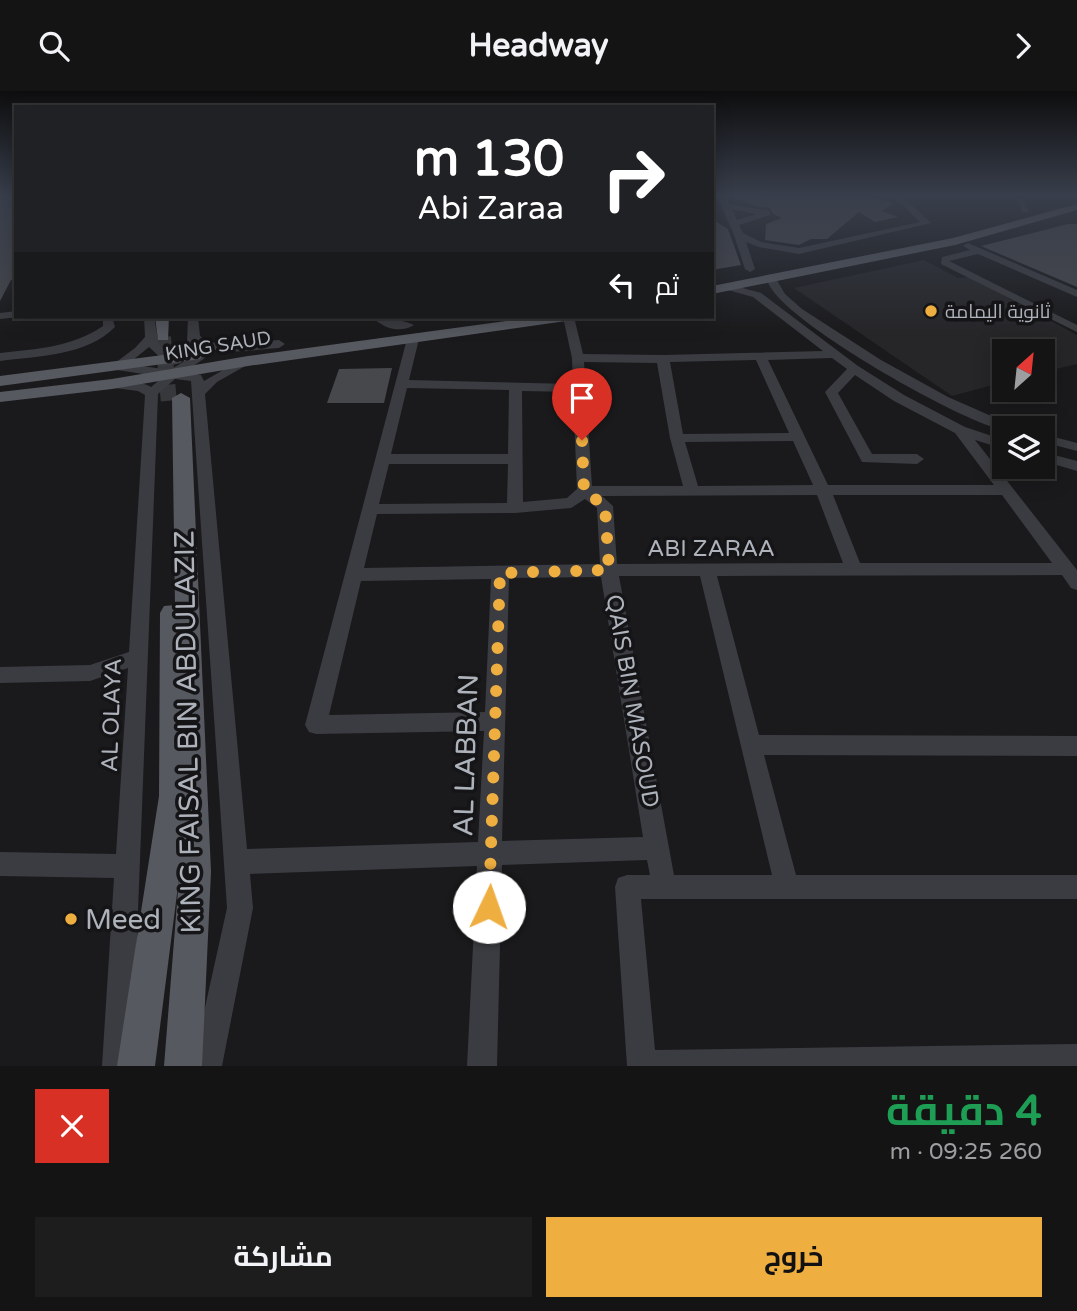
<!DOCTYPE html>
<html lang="ar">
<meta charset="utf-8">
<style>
:root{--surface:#141415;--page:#1d1d1e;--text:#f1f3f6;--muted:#9d9ea0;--line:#333334;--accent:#eeae40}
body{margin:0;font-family:"Varela Round",Cairo,sans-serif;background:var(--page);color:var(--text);direction:rtl;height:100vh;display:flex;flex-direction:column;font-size:26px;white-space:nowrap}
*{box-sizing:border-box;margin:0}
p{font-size:23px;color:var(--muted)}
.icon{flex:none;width:38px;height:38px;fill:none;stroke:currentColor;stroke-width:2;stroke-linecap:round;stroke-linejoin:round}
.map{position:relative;height:975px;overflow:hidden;direction:ltr}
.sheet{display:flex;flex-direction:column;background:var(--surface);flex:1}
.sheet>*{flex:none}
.hud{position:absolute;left:14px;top:14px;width:700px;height:214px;border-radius:0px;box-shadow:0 4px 18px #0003,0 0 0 2px var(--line);direction:rtl;background:#202124;color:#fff;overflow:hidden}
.needle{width:46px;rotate:27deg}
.buttons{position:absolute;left:992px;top:248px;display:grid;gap:14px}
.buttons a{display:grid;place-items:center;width:63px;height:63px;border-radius:0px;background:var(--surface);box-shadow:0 4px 18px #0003,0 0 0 2px var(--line);font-size:35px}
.pin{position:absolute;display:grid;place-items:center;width:60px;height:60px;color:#fff;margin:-72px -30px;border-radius:50% 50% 50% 0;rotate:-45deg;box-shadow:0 0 7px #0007}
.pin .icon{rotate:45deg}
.me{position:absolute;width:77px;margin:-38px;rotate:3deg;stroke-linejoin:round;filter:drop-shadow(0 0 5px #0008)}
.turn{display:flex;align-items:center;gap:24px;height:147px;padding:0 35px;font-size:32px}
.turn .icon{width:91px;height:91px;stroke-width:2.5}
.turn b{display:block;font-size:49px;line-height:60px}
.then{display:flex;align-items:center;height:66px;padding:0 35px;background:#0003;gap:14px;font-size:26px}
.round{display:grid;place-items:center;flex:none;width:74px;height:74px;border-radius:0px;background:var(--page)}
.head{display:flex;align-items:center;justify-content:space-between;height:119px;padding:0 35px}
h1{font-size:42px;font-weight:700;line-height:52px;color:#1e9e55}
.primary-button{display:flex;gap:14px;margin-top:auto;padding:14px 35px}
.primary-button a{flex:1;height:80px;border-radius:0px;background:var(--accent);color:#111;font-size:28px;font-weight:700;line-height:80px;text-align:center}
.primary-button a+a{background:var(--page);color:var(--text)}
header{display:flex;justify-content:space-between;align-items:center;height:91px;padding:0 35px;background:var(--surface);font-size:32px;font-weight:700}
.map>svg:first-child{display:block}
</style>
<header><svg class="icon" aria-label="forward" viewBox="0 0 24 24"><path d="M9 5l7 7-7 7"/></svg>Headway<svg class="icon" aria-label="search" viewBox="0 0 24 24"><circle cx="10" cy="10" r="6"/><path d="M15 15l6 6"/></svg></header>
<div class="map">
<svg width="1077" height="975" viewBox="0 0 1077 975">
<rect width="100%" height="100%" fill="#1a1a1c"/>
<!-- built -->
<path fill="#262629" d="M924 169 958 187 969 186 1077 244V273L1043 281V261H1004V291L952 305 794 197Z"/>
<!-- building -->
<path fill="#47484c" d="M0 105H16V189H11L0 210Z
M732 105 868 106 894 112 882 120 898 126 875 131 859 121 827 148H811L799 154 765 149 766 133 782 127 773 123 770 117 754 115Z
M712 128 728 138 741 174 712 179Z
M1068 133H1077V196L981 155Z
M392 277 384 312H327L339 278Z"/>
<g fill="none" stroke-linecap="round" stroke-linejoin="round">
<!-- major-tunnel -->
<path stroke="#37383c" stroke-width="16" stroke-dasharray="16 8" stroke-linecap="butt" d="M163 246 169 312"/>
<!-- minor -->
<path fill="#3b3c41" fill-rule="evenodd" d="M717 105H725L729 113 770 120V124L739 134 743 142 761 151 799 157 920 131 893 105H902L931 132 799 163 759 156 746 151 755 178 750 181 745 178 734 144ZM732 118 756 123 737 129Z
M1017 108H1023L1029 121H1023Z
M968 152 1077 199V206L978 163 949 170 1077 234V241L941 173 942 166 970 159 963 155Z
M767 186H775L785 203 802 218 881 269 948 306 1021 338C1015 338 1004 339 1001 338 963 332 765 221 767 186Z
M728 193 761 202 858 275 904 304 965 336 1004 349V358L975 349 1077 479V499L1071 497 1062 484 717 485 759 644 1077 645V665L764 664 796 784H1077V808H641L655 959 1077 953V975H627L615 796 618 787 627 784H650L647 769 502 774 497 975H467L477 775 250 783 253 817 222 975H192L227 817 191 290 175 288 158 303 132 975H102L114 787 0 785V761L116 763 128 577 90 590 0 592V576L90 574 129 561 145 304 138 300 107 296 106 293C115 286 140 290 151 296L163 286 117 279 111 275 135 257 145 246 144 226H154L159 254 172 263 187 251 188 226H198L200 245 207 250 223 253 279 249 285 253 279 257C252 259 223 265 197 254L182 267 181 272 163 276 157 272 162 268 149 256 128 273 170 279 201 260 207 264 205 267 184 281 201 284 204 290 244 267 254 270 217 291 205 303 247 758 478 751 484 640 316 643 309 641 305 634 407 248 413 244 419 248 409 289 573 293 572 267 563 226H574L583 263 663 264 823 260 753 206 724 198 723 196ZM832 267 847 278 825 301 862 371 917 373 924 368 917 363H872L838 302 855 284 894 310 955 342 994 394H828L768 269ZM756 269 789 342 683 343 670 271ZM584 271 657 272 670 347 683 395H592ZM407 297 509 299 508 363H391ZM522 300 573 301 577 398 567 407 523 411ZM793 350 813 394 698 395 685 351ZM389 373H508L507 412 379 413ZM817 404 843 472 617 473 613 415 602 405ZM833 404H1002L1052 472H860ZM585 408 597 417 600 473 364 477 377 423 515 422 571 417ZM619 485H700L772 784H674ZM601 486 643 746 502 750 509 487ZM491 488 485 621 329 624 361 490Z
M16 220V226H18L0 228V222Z
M98 226H112L115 236C87 265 37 265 0 270V262C37 258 72 256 103 235V230Z
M372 226C381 226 407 230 414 234 400 243 383 237 372 226Z
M1043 343 1077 352V360L1043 351Z
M1043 361 1077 370V380L1043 370Z"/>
<!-- major -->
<path fill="#575960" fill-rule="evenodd" d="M1077 113V119L955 154 712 203V195L953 147Z
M155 226H169L168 249H158Z
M536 226H573L566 230 248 275 112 298 0 311V301L112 288 248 265Z
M194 260 202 265 200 268 0 295V285Z
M181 302 190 307 211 781 202 975H164L179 787 155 975H117L159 705 160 522 164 515 175 514 172 307Z"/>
</g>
<!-- sky -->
<linearGradient id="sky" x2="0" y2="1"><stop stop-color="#0e0e0f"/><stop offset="0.43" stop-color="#383e4b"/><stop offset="1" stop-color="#383e4b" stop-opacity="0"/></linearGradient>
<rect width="1077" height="242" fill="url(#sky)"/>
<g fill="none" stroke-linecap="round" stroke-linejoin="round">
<!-- route -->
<path stroke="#eeae40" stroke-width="12" stroke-dasharray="0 21.6" d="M489 816 500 482 609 479 605 415 584 400 582 349"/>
</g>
<!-- markers -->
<g fill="#eeae40" stroke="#151517" stroke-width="2.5">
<circle cx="931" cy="220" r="7"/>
<circle cx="71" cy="828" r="7"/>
</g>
<g text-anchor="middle" stroke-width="7" stroke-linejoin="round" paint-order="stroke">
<!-- far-poi labels -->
<g font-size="19" fill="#adb2bb" stroke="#151517" text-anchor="start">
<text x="945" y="227">ثانوية اليمامة</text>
</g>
<!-- far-street labels -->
<g font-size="19" fill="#adb2bb" stroke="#151517">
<text transform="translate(218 254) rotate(-9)" y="7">KING SAUD</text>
</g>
<!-- street labels -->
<g font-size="23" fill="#adb2bb" stroke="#151517">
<text x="711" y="465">ABI ZARAA</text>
<text transform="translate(633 610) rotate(80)" y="8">QAIS BIN MASOUD</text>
<text transform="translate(111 624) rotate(-88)" y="8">AL OLAYA</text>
</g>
<!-- near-street labels -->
<g font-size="28" fill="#adb2bb" stroke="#151517">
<text transform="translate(187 641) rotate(-91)" y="10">KING FAISAL BIN ABDULAZIZ</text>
<text transform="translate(465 664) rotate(-88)" y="10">AL LABBAN</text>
</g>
<!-- near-poi labels -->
<g font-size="28" fill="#adb2bb" stroke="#151517" text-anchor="start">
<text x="85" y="838">Meed</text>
</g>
</g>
</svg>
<div class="buttons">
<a><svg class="needle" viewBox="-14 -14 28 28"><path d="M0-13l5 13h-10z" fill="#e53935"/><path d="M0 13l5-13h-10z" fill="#9d9ea0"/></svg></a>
<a><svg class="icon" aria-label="layers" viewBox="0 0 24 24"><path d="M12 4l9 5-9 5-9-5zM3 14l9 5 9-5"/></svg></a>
</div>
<div class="pin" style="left:582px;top:349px;background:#d93025"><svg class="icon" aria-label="arrive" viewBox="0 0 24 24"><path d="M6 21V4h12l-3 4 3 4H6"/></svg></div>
<svg class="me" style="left:489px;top:816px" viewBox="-20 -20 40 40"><circle r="19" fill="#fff"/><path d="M0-13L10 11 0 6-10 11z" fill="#eeae40"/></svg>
<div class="hud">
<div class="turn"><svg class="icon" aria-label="right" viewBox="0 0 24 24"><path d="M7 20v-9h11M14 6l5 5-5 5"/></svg><div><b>130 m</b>Abi Zaraa</div></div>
<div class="then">ثم<svg class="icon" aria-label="left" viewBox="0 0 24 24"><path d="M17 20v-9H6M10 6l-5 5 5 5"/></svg></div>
</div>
</div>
<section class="sheet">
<div class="head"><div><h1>4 دقيقة</h1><p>260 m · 09:25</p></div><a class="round" style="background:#d93025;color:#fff"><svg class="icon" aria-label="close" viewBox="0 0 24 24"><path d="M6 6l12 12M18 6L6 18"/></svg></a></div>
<div class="primary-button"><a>خروج</a><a>مشاركة</a></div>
</section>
